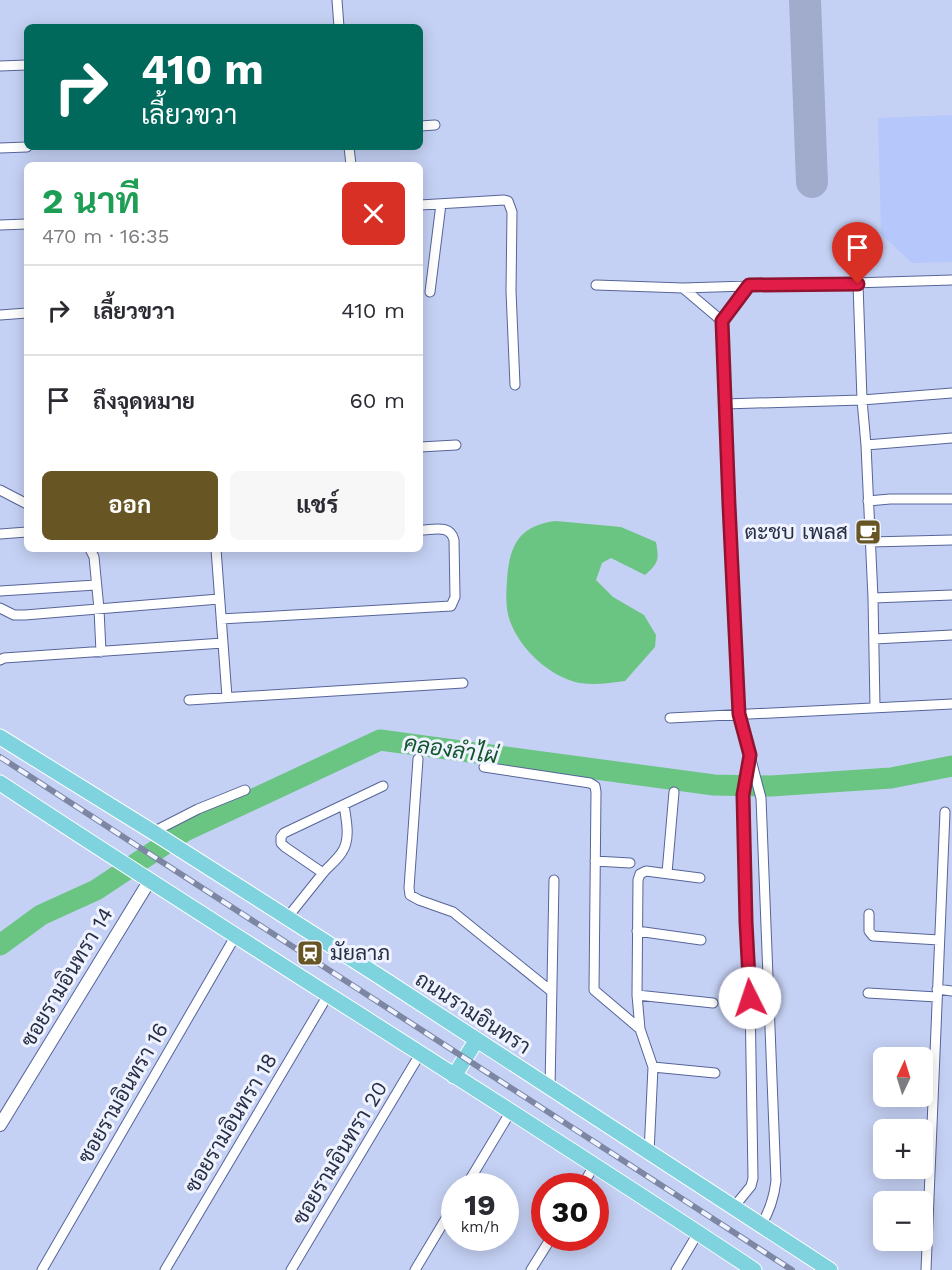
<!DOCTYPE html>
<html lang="th">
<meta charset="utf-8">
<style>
:root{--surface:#fff;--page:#f7f7f7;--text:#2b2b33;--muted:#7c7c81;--line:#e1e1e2;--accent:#675624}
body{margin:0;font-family:"Work Sans",Sarabun,sans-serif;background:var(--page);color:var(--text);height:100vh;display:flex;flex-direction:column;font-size:22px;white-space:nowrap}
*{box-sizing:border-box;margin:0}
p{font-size:20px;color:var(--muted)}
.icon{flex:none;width:33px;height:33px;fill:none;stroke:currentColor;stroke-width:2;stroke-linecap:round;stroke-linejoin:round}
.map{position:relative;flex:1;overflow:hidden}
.panel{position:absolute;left:24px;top:162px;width:399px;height:390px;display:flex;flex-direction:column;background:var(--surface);border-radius:9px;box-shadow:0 3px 15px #0003}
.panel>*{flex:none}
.guide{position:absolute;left:24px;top:24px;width:399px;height:126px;border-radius:9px;box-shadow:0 3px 15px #0003;background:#00695c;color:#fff;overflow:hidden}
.needle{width:39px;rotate:4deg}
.controls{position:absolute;left:873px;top:1047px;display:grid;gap:12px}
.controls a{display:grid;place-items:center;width:60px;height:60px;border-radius:9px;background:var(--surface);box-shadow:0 3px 15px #0003;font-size:30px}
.speed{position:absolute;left:441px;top:1173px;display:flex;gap:12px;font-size:30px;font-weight:700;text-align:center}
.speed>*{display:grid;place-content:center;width:78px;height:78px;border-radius:50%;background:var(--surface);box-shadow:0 3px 15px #0003;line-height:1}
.speed small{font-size:15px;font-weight:400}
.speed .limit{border:9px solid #d22;background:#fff;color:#111}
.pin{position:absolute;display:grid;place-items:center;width:51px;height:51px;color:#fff;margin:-62px -26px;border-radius:50% 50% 50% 0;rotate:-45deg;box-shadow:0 0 6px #0007}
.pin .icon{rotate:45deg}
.me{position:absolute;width:66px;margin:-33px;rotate:356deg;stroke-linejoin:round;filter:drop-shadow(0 0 4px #0008)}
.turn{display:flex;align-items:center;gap:21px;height:126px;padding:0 18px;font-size:27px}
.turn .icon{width:78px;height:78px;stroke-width:2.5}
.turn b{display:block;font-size:42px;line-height:51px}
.round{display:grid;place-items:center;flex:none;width:63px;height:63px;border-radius:9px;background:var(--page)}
.head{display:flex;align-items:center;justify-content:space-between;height:102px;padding:0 18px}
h1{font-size:36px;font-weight:700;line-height:45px;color:#1e9e55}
.action{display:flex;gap:12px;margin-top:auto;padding:12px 18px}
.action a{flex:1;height:69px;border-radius:9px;background:var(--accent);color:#fff;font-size:24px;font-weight:700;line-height:69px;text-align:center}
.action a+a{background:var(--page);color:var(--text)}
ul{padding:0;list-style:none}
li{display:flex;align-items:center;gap:18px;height:90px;padding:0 18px;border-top:2px solid var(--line)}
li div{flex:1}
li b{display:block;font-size:22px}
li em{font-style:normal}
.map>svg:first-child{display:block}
</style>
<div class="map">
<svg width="952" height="1270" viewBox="0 0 952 1270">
<rect width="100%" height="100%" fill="#c5d1f4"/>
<!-- built -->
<path fill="#b6c7fb" d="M952 115V262L912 263 881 234 878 118Z"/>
<!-- water -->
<path fill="#6ac482" d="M556 521 621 527 656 542C659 560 659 563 645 575L611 558 602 563 596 580 613 597 644 615 656 635 655 647 625 681C609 683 592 686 575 682 548 674 523 651 512 626 505 611 506 596 507 581 509 546 519 525 556 521Z"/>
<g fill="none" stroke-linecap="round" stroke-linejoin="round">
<!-- river -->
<path stroke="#6ac482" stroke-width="21" d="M0 945 41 915 96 890 185 831 380 740 714 785 771 786 891 778 952 766"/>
<!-- taxiway -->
<path stroke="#a1accc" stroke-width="32" d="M805 0 812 182"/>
<defs>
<path id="minor" d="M337 0 339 27
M0 66 27 65
M420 126 435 125
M349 147 351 165
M0 148 27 147
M420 205 504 200 508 201 512 212 511 291 515 385
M0 225 27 224
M858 284 862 400 866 445 873 598 875 707
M596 285 683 288 952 280
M683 288 722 321 728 488 739 714 761 798 776 1181C774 1197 770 1211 761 1225
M430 292 441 204
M0 315 27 313
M722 321 749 285
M724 404 862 400 952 393
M866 445 952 438
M420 447 456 445
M0 490 27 504
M868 501 890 499H952
M0 534 27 532
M870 542 952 540
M90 549 94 557 99 609 101 652
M216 549 227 697
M0 591 96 585
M873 598 952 595
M0 608 14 615H25L219 599
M221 619 451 606 455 597 454 540C450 524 434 530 420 530
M874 639 952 635
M0 660 4 658 223 643
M189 700 463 683
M670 718 952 704
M418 759 409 888 410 895 419 900 453 912 551 991
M484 767 590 783 595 786 596 792 594 990 640 1029
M153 832 198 809 245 790
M595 861 630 863
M323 873C329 866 337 860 342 852 351 839 346 819 344 805
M667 873 674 792
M869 914V931L873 936 939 940
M287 918 323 873 285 847 281 843V837L284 833 383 786
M637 931 701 940
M937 989 952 991
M868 993 937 997
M637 995 713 1003
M653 1067 715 1073
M550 1088 554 880
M649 1153 653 1067 640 1029 637 995 638 880 640 874 646 871 700 878
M466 1186 511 1111
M582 1186 594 1166
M733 1208 751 1186 753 1178 750 998 745 898 743 795 750 759
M42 1270 236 935
M165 1270 328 995
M291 1270 420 1054
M415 1270 454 1205
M531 1270 551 1238
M676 1270 698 1233
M926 1270 945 812"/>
<path id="tertiary" d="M0 1125 150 880"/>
<path id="primary" d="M0 737 153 832 382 978 830 1270
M0 783C250 948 505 1104 754 1270
M454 1076 476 1041"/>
</defs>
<!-- minor casing -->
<use href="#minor" stroke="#566599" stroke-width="11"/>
<!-- tertiary casing -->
<use href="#tertiary" stroke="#566599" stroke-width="14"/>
<!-- primary casing -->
<use href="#primary" stroke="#fff" stroke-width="17"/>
<!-- minor -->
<use href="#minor" stroke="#fff" stroke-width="9"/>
<!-- tertiary -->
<use href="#tertiary" stroke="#fff" stroke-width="12"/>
<!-- primary -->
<use href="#primary" stroke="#7ed3df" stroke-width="15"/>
<defs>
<path id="rail" d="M0 757 792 1270"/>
</defs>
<!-- rail casing -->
<use href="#rail" stroke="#7d87a4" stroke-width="6"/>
<!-- rail -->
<use href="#rail" stroke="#eef3ff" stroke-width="4" stroke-dasharray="11" stroke-linecap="butt"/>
</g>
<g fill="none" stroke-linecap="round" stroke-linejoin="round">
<defs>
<path id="route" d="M750 998 746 922 743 795 750 755 739 714 729 505 722 321 749 285 858 284"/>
</defs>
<!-- route casing -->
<use href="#route" stroke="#92132f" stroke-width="15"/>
<!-- route -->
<use href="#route" stroke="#e11d48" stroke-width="10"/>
</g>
<!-- icons -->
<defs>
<symbol id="cafe-square" viewBox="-11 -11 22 22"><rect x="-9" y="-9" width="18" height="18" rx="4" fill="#675624" stroke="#eef3ff"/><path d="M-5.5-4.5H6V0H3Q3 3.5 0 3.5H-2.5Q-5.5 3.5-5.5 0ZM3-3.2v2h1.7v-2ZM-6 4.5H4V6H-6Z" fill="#fff"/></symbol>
<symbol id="station-square" viewBox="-11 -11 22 22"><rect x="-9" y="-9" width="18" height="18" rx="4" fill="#675624" stroke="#eef3ff"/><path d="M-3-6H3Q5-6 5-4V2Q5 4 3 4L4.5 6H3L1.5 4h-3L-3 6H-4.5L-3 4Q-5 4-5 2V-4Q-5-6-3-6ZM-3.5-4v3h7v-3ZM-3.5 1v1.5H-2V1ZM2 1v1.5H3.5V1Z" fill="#fff"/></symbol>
</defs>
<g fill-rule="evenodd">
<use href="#cafe-square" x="853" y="517" width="30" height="30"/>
<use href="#station-square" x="295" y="938" width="30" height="30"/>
</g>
<g text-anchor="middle" stroke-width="6" stroke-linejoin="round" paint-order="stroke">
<!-- poi labels -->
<g font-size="21" fill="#282f45" stroke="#eef3ff" text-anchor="end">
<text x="848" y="539">ตะชบ เพลส</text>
<text x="330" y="960" text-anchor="start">มัยลาภ</text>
</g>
<!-- street labels -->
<g font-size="21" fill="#282f45" stroke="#eef3ff">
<text transform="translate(67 977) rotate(-59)" y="7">ซอยรามอินทรา 14</text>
<text transform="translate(473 1013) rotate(33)" y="7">ถนนรามอินทรา</text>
<text transform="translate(123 1093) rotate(-60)" y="7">ซอยรามอินทรา 16</text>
<text transform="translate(231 1123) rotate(-59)" y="7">ซอยรามอินทรา 18</text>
<text transform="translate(340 1153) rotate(-59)" y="7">ซอยรามอินทรา 20</text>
</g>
<!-- water labels -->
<g font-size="22" font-style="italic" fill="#12542a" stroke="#eef3ff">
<text transform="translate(451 749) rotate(8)" y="8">คลองลำไผ่</text>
</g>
</g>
</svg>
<div class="controls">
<a><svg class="needle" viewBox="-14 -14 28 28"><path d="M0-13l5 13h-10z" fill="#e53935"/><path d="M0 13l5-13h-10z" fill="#7c7c81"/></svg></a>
<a>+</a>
<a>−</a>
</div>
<div class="speed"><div>19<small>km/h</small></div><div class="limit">30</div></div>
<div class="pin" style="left:858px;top:284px;background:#d93025"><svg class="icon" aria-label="arrive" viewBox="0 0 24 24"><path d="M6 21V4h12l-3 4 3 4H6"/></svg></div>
<svg class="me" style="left:750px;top:998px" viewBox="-20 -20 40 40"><circle r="19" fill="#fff"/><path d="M0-13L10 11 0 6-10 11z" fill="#e11d48"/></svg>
<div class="guide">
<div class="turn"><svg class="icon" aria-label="right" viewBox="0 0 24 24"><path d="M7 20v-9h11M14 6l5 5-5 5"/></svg><div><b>410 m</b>เลี้ยวขวา</div></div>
</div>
<section class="panel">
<div class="head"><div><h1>2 นาที</h1><p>470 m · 16:35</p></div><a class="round" style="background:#d93025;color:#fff"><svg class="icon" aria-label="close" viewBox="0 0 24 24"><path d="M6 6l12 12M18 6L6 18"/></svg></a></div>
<ul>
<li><svg class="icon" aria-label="right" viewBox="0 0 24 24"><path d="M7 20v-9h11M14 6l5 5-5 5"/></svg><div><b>เลี้ยวขวา</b></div><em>410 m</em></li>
<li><svg class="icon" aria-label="arrive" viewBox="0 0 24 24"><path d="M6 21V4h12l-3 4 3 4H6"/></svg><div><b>ถึงจุดหมาย</b></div><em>60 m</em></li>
</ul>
<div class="action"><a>ออก</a><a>แชร์</a></div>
</section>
</div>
